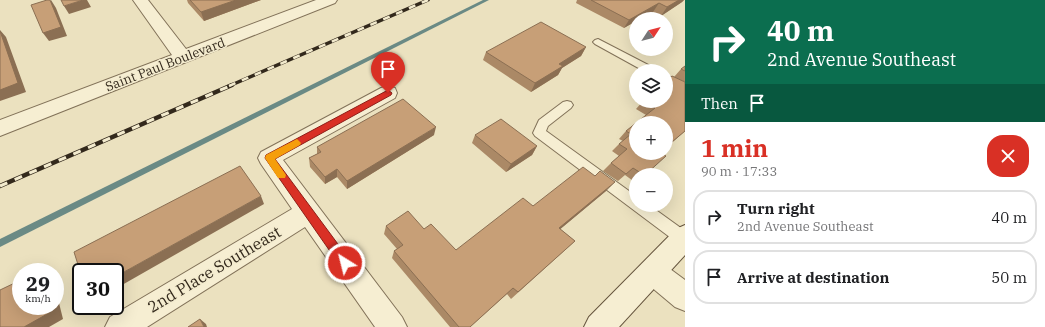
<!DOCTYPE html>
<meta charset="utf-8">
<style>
:root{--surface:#fff;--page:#f6f6f6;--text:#202124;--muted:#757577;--line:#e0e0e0;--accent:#d93025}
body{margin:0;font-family:"IBM Plex Serif",serif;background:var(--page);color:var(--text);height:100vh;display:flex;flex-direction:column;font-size:15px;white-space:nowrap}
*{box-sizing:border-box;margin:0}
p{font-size:13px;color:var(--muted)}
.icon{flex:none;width:22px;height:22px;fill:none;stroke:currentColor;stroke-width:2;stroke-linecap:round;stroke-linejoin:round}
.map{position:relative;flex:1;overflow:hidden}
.side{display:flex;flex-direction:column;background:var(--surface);width:360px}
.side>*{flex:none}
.guide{background:#0b6e4f;color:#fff;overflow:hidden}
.needle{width:26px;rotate:54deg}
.controls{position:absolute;left:629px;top:12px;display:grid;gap:8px}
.controls a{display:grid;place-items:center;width:44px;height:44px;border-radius:50%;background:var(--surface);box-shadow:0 4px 16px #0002;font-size:20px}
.speed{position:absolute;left:12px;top:263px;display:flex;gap:8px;font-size:20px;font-weight:700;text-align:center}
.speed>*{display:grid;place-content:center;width:52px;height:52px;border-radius:50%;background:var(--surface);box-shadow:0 4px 16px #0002;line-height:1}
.speed small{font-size:10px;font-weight:400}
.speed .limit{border:2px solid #111;border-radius:6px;background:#fff;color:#111}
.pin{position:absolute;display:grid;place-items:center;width:34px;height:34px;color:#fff;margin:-41px -17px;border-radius:50% 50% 50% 0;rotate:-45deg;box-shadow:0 0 4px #0007}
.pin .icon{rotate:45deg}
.me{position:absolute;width:44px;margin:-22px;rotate:324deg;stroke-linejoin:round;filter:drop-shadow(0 0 3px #0008)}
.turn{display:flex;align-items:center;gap:14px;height:84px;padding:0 16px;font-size:18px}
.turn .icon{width:52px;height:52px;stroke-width:2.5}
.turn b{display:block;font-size:28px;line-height:34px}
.then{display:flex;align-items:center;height:38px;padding:0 16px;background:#0003;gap:8px;font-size:15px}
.round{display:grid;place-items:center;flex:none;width:42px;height:42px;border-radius:16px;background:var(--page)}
.overview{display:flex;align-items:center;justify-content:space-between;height:68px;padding:0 16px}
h1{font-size:24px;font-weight:700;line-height:30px;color:var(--accent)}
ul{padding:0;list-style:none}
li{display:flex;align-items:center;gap:12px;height:54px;margin:0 8px 6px;padding:0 8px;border:2px solid var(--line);border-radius:16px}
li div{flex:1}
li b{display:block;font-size:15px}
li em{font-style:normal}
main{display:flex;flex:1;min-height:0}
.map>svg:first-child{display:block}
</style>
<main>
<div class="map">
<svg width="685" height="327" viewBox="0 0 685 327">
<rect width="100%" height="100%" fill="#ebe1bf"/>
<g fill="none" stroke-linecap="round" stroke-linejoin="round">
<!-- stream -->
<path fill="#6a8a85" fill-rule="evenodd" d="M483 0H489L0 247V239Z"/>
<defs>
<path id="lane" d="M598 39 656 69 657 71H644L595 44 593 42 595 40Z
M666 75 685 84V93L666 84Z
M567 101 571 102 573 105 571 108 548 126 546 131 636 196V205H649L685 231V245L679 244 535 136 533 133 539 120 563 102Z"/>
<path id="street" d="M133 0H148L186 49 316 0H337L335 3 0 136V120L172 55Z
M388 86 395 88 397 93 395 98 283 160 402 317 407 327H375L305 227 147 327H105L110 317 292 209 261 164 258 158 261 152 381 88Z
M653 259 662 263 685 280V311L675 307 644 281 640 272 644 263Z"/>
<path id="secondary" d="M685 225V255L619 327H584L589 317 676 229Z"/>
</defs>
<!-- lane casing -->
<use href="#lane" stroke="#827259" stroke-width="2"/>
<!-- street casing -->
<use href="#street" stroke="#827259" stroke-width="2"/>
<!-- secondary casing -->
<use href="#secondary" stroke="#64533c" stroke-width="2"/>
<!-- lane -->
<use href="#lane" fill="#f6eed2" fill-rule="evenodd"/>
<!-- street -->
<use href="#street" fill="#f6eed2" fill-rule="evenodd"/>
<!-- secondary -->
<use href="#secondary" fill="#f6eed2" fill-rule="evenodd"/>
<defs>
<path id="rail-far1" d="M229 86 428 0"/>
<path id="rail" d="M0 186 232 85"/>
</defs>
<!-- rail-far1 casing -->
<use href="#rail-far1" stroke="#33291c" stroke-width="3.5"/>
<!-- rail casing -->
<use href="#rail" stroke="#33291c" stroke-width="4.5"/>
<!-- rail-far1 -->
<use href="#rail-far1" stroke="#f3ebce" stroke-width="2.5" stroke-dasharray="7" stroke-linecap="butt"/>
<!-- rail -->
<use href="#rail" stroke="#f3ebce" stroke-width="3" stroke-dasharray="8" stroke-linecap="butt"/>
</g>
<!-- wall -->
<path fill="#ab8966" d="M187 0H261L204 21 188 3Z
M577 0H684L682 2 661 16 653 12 636 19V21L624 28 576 3Z
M586 47 581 56 562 68 558 75 531 92 483 60 486 52Z
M685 66V82L674 77 681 69Z
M685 82V131L666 148V123L646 115 636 109 643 101Z
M636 123 645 175H636V183L625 175 618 181 603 171 611 163 619 156 612 151 619 144 623 141 619 139 626 131Z
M434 135 347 189 337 177 325 184 310 167 309 158 317 154V147Z
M475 135 537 146 532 155 506 172 472 143Z
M595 176 606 191 560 229 575 241 511 299 507 294 470 327H450L392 258 394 251 397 249 384 234 386 226 424 229 456 250 533 206Z"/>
<!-- shaded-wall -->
<path fill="#8b6f53" d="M51 0 56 8 67 36 49 41 43 33Z
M83 0H87L91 7 69 14 64 6Z
M236 0H261L204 21 201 12Z
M679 0H684L682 2 661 16 667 7Z
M659 3 653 12 640 19H636V21L624 28 629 20Z
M0 30 6 37 26 92 0 101Z
M586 47 581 56 562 68 558 75 531 92 535 83 559 64Z
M436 127 434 135 347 189V181Z
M537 146 532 155 506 172 511 164Z
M337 169V177L325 184V177Z
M615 182 606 191 552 236 559 228Z
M261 196 264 204 115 289V277Z
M55 287 63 319 49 327H24L48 306H55Z
M200 319 206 324 207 327H204Z"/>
<!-- building -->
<path fill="#c79f77" stroke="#8b6f53" d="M47 0H50L61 27 43 33 31 5Z
M61 0H83L64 6Z
M190 0H236L201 12Z
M591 0H679L667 7 659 3 629 20Z
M541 22 586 47 559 64 563 66 535 83 486 52Z
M0 31 18 83 0 90Z
M685 66V71L681 69Z
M672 76 685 82V131L666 147V123H636L655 108 643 101H666V81Z
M403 99 436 127 347 181 337 169 325 177 309 158 321 152 317 147Z
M501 119 537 146 511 164 475 135Z
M636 123V153H661L666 156 645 175H644L633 168 626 174 611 163 627 149 619 144 631 134 626 131Z
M240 166 261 196 115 277V272H81V274L74 252Z
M583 167 595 176 600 171 615 182 559 228 575 241 518 292 513 288 470 327H459L394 251 403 245 386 226 408 211 424 229 431 224 456 250 523 198 533 206Z
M21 280V306H48L49 313 24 327H0V290Z
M200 319 204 327H188Z"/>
<!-- route -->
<path fill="#d93025" stroke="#8d1f18" d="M388 90 392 93 391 95 275 159 349 259 351 263 349 267 345 268 341 267 265 158 266 155Z"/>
<!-- slow -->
<path fill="#f59e0b" d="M297 139 301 143 300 145 275 159 286 175 285 178H278L265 158 266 155Z"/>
<g text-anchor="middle" stroke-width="3" stroke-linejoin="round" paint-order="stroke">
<!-- street labels -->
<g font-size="13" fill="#33291c" stroke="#f3ebce">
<text transform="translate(165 64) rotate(-21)" y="5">Saint Paul Boulevard</text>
</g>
<!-- near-street labels -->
<g font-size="16" fill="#33291c" stroke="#f3ebce">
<text transform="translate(214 269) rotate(-31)" y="6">2nd Place Southeast</text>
</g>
</g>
</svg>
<div class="controls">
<a><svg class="needle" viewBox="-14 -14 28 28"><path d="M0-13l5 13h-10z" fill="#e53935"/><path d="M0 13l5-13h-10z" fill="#757577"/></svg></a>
<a><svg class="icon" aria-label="layers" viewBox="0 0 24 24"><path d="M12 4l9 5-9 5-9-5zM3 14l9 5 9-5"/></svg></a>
<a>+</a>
<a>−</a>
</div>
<div class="speed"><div>29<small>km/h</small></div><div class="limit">30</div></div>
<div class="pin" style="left:388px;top:93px;background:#d93025"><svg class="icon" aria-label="arrive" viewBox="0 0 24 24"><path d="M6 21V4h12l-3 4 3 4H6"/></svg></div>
<svg class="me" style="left:345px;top:263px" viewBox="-20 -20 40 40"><circle r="17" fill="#d93025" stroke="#fff" stroke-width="3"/><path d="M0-11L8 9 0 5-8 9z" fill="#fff"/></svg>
</div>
<section class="side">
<div class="guide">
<div class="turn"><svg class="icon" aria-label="right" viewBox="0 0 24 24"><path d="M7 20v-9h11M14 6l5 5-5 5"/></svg><div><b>40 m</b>2nd Avenue Southeast</div></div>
<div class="then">Then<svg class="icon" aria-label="arrive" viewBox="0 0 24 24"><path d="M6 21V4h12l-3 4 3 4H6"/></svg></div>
</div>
<div class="overview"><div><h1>1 min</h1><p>90 m · 17:33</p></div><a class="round" style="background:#d93025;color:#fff"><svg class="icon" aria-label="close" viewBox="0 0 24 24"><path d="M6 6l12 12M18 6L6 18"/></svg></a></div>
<ul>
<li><svg class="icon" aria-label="right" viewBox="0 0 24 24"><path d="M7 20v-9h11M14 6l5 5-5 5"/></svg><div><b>Turn right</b><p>2nd Avenue Southeast</p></div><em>40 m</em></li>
<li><svg class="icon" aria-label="arrive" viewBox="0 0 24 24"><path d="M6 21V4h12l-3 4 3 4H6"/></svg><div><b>Arrive at destination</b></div><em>50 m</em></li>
</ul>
</section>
</main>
